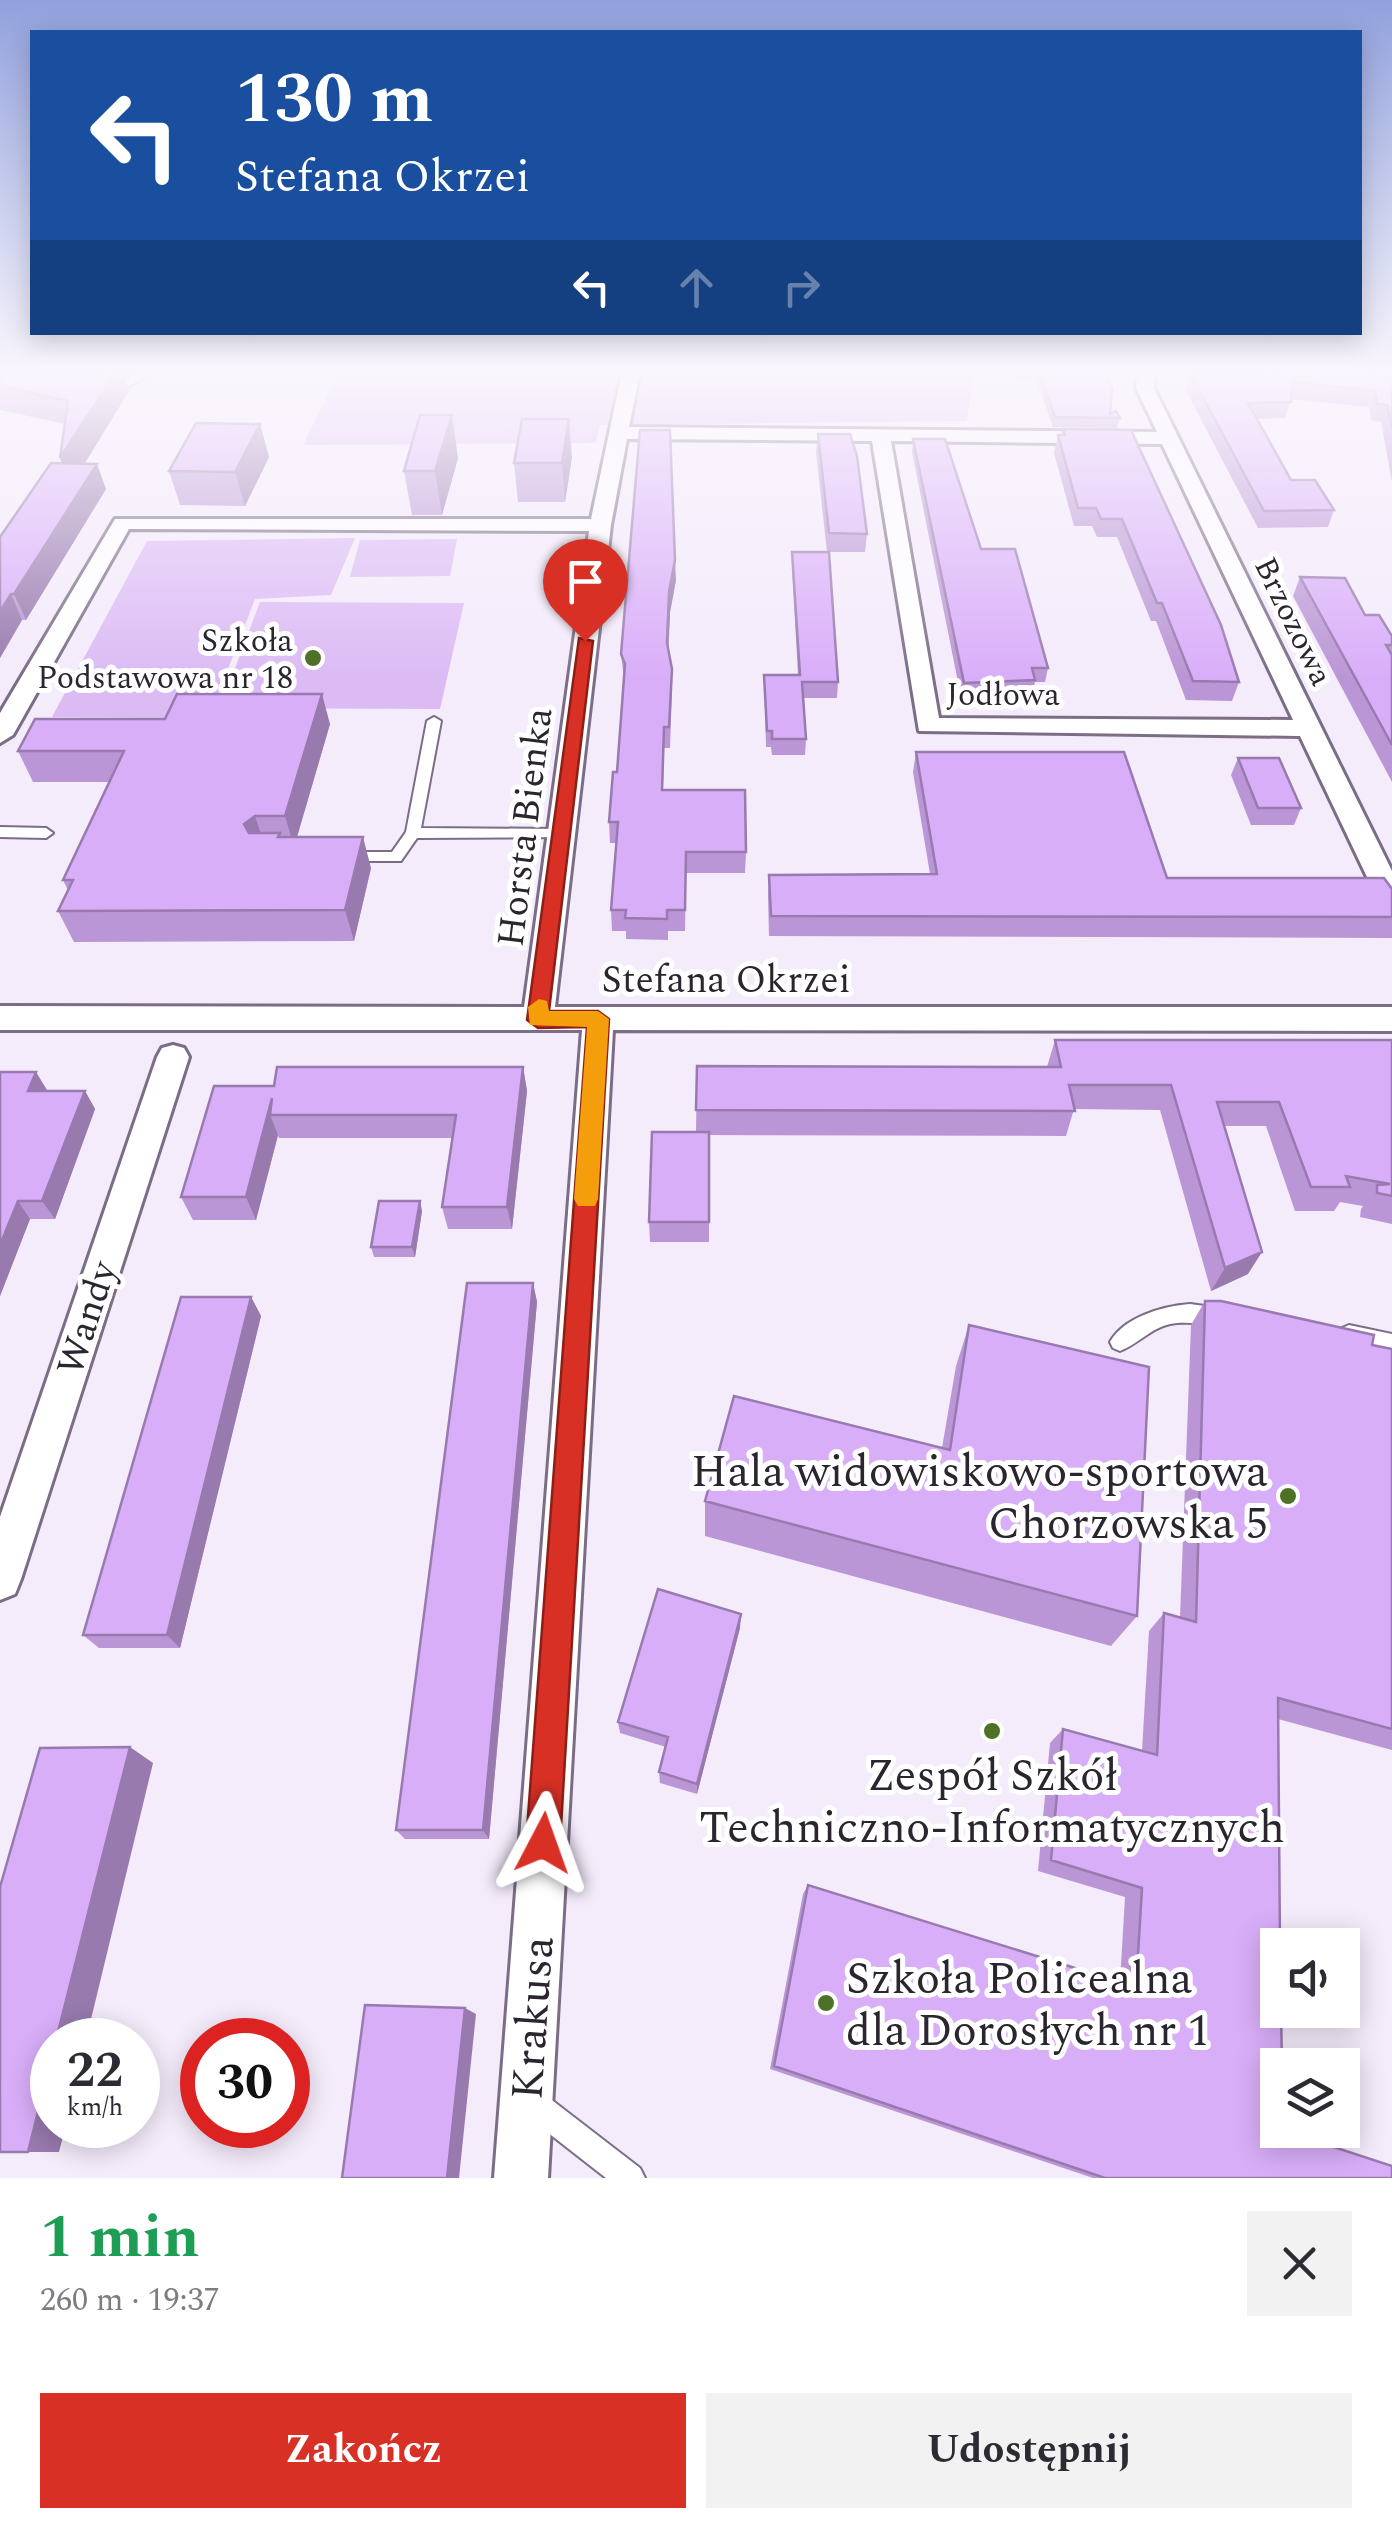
<!DOCTYPE html>
<html lang="pl">
<meta charset="utf-8">
<style>
:root{--surface:#fff;--page:#f2f2f3;--text:#2b2b33;--muted:#7c7c81;--accent:#d93025}
body{margin:0;font-family:Spectral,serif;background:var(--page);color:var(--text);height:100vh;display:flex;flex-direction:column;font-size:38px;white-space:nowrap}
*{box-sizing:border-box;margin:0}
p{font-size:32px;color:var(--muted)}
.icon{flex:none;width:55px;height:55px;fill:none;stroke:currentColor;stroke-width:2;stroke-linecap:round;stroke-linejoin:round}
.map{position:relative;height:2178px;overflow:hidden}
.details{display:flex;flex-direction:column;background:var(--surface);flex:1}
.details>*{flex:none}
.guide{position:absolute;left:30px;top:30px;width:1332px;height:305px;border-radius:0px;box-shadow:0 5px 25px #0003;background:#1a4fa0;color:#fff;overflow:hidden}
.tools{position:absolute;left:1260px;top:1928px;display:grid;gap:20px}
.tools a{display:grid;place-items:center;width:100px;height:100px;border-radius:0px;background:var(--surface);box-shadow:0 5px 25px #0003;font-size:50px}
.speed{position:absolute;left:30px;top:2018px;display:flex;gap:20px;font-size:50px;font-weight:700;text-align:center}
.speed>*{display:grid;place-content:center;width:130px;height:130px;border-radius:50%;background:var(--surface);box-shadow:0 5px 25px #0003;line-height:1}
.speed small{font-size:25px;font-weight:400}
.speed .limit{border:15px solid #d22;background:#fff;color:#111}
.pin{position:absolute;display:grid;place-items:center;width:85px;height:85px;color:#fff;margin:-102px -42px;border-radius:50% 50% 50% 0;rotate:-45deg;box-shadow:0 0 10px #0007}
.pin .icon{rotate:45deg}
.me{position:absolute;width:110px;margin:-55px;rotate:4deg;stroke-linejoin:round;filter:drop-shadow(0 0 8px #0008)}
.turn{display:flex;align-items:center;gap:35px;height:210px;padding:0 40px;font-size:45px}
.turn .icon{width:130px;height:130px;stroke-width:2.5}
.turn b{display:block;font-size:70px;line-height:85px}
.lanes{display:flex;align-items:center;height:95px;padding:0 40px;background:#0003;justify-content:center;gap:50px;direction:ltr}
.lanes .off{opacity:.35}
.round{display:grid;place-items:center;flex:none;width:105px;height:105px;border-radius:0px;background:var(--page)}
.head{display:flex;align-items:center;justify-content:space-between;height:170px;padding:0 40px}
h1{font-size:60px;font-weight:700;line-height:75px;color:#1e9e55}
.button{display:flex;gap:20px;margin-top:auto;padding:20px 40px}
.button a{flex:1;height:115px;border-radius:0px;background:var(--accent);color:#fff;font-size:40px;font-weight:700;line-height:115px;text-align:center}
.button a+a{background:var(--page);color:var(--text)}
.map>svg:first-child{display:block}
</style>
<div class="map">
<svg width="1392" height="2178" viewBox="0 0 1392 2178">
<rect width="100%" height="100%" fill="#f4ebfb"/>
<!-- green -->
<path fill="#dcbbf5" d="M339 372H974L967 421 600 425 596 443 303 445Z
M355 538 331 595 255 599 209 718 52 717 147 541Z
M457 539 450 576 350 577 360 540Z
M260 602 464 603 440 709 220 708Z"/>
<g fill="none" stroke-linecap="round" stroke-linejoin="round">
<defs>
<path id="lane" d="M139 372H152L114 396 105 394Z
M434 717 441 721 421 828 561 829 568 834 566 837 417 838 401 861H341L339 857 346 852H392L406 832 427 721Z
M0 827 46 828 53 833 46 838 0 837Z
M1190 1304 1227 1309 1230 1315 1227 1321C1209 1327 1189 1320 1170 1324 1151 1328 1138 1344 1120 1351L1113 1348 1110 1342C1124 1317 1163 1306 1190 1304Z
M1349 1325 1392 1334V1352L1342 1340 1339 1334 1342 1328Z
M534 2090 544 2094 640 2168 645 2178H606L524 2114 520 2104 524 2094Z"/>
<path id="street" d="M622 372H640L629 427 1157 432 1136 388 1137 372H1155L1154 388 1392 871V908L1381 905 1377 898 1300 736 919 731 872 441 627 439 611 525 555 1007H1392V1031L613 1030 548 2178H494L582 1030H0V1006L524 1007 589 531 129 529 13 735 0 743V713L115 519H591ZM891 441 1162 444 1293 720 939 718Z
M173 1045 184 1048 189 1057 21 1579 15 1594 0 1600V1517L157 1057 162 1048Z"/>
</defs>
<!-- lane casing -->
<use href="#lane" stroke="#7b6d86" stroke-width="4"/>
<!-- street casing -->
<use href="#street" stroke="#7b6d86" stroke-width="6"/>
<!-- lane -->
<use href="#lane" fill="#fff" fill-rule="evenodd"/>
<!-- street -->
<use href="#street" fill="#fff" fill-rule="evenodd"/>
</g>
<!-- wall -->
<path fill="#bb96d6" d="M0 372H136L125 378 129 391 84 464 106 489 26 620H22L0 658V537L62 464 65 424 0 410Z
M1019 372H1105L1110 414 1120 418 1117 428 1053 427 1036 379H1018Z
M1190 373 1372 375 1392 377V482L1381 422 1371 420 1369 407 1291 399 1285 418 1256 419 1291 480 1334 510 1328 527 1258 528 1185 389Z
M260 424 269 457 245 506 180 505 169 471Z
M1063 429 1239 682 1232 701 1186 700 1156 621H1151L1117 537H1097L1092 526H1074L1054 453 1058 435H1062Z
M818 434 867 534 865 552H827L816 452Z
M913 439 981 549 1048 668 1045 682H1035L1032 694 961 697 912 452Z
M572 457 565 502H518L514 463Z
M458 458 442 515H412L404 471Z
M792 552 838 682 837 698H803L806 739 805 755H772L771 747H766L764 675H798L792 568Z
M1300 577 1365 615 1392 636V782L1293 596Z
M676 580 670 612 668 649 672 669V690L670 748H664L663 790 746 852 745 873H686L685 931H668V940L626 939V931H612L611 910 617 843H610L609 822 617 772 624 679 621 654Z
M330 724 297 837 371 868 354 941 74 942 58 911 68 890 63 880 109 782H33L18 751Z
M916 752 1167 878 1392 888V938L769 936 768 896 769 875 930 874 913 772Z
M1238 758 1301 808 1294 825H1251L1231 775Z
M1055 1040H1392V1224L1360 1217 1361 1209 1363 1206 1340 1202 1334 1211H1295L1266 1126H1224L1248 1274 1211 1291 1160 1110 1074 1109 1066 1136 709 1135V1242H650L649 1222 696 1132 697 1066 1047 1067Z
M523 1067 527 1091 512 1229H448L442 1207 453 1138H279L278 1135 256 1220H193L181 1197 274 1086Z
M0 1072 47 1091H85L95 1109 55 1219H30L0 1296Z
M422 1211 415 1257H374L371 1247Z
M533 1283 537 1302 489 1839H405L396 1830Z
M251 1297 261 1316 180 1648H99L83 1635Z
M1205 1301 1392 1349V1750L1278 1719 1282 2131 1392 2178H1093L770 2069 803 1894 808 1885 1120 1982 1125 1897 1038 1871 1050 1743 1063 1729 1142 1751 1149 1631 1164 1613 1180 1618 1191 1325Z
M969 1325 1137 1616 1111 1646 705 1536V1501L942 1448 956 1366Z
M740 1628 697 1794 660 1783 659 1772 666 1747 620 1733 618 1722Z"/>
<!-- shaded-wall -->
<path fill="#987aae" d="M104 372H136L125 378 129 391 71 486 60 458 108 385Z
M452 415 458 458 442 515 435 471Z
M569 419 572 457 565 502 562 463Z
M260 424 269 457 245 506 235 472Z
M97 464 106 489 26 620 14 594Z
M675 560 676 580 670 612 668 663 669 592Z
M11 594 22 620 0 658V611Z
M322 694 330 724 294 847 285 816Z
M255 816 265 847 254 855 244 824Z
M363 837 371 868 354 941 345 910Z
M523 1067 527 1091 512 1229 507 1207Z
M36 1072 47 1090 28 1091Z
M85 1091 95 1109 55 1219 42 1201Z
M272 1098 270 1115 278 1135 256 1220 246 1197Z
M18 1201 30 1219 0 1296V1245Z
M420 1201 422 1211 415 1257 412 1247Z
M1262 1252 1248 1274 1211 1291 1225 1268Z
M533 1283 537 1302 489 1839 483 1830Z
M251 1297 261 1316 180 1648 167 1635Z
M741 1614 740 1628 697 1794V1784Z
M130 1747 153 1763 86 2040H56Z
M465 2008 476 2014 459 2178H447Z
M52 2055V2125H66L59 2152H28Z"/>
<!-- building -->
<path fill="#d9aef9" stroke="#987aae" stroke-width="2.5" d="M107 372H116L60 458 68 401 0 386V374L103 375Z
M1039 372H1105L1112 389 1110 414 1116 411 1120 418 1055 417Z
M1372 372V375L1392 377V429L1387 405 1377 404 1375 391 1293 382 1291 402 1248 403 1291 480H1315L1334 510 1264 511 1190 373Z
M420 415H452L435 471H404Z
M522 419H569L562 463H514Z
M196 423 260 424 235 472 169 471Z
M1063 429 1131 430 1221 625 1239 682 1193 681 1162 603H1157L1122 519H1101L1096 508H1078L1058 435H1065Z
M640 430H670L675 560 669 592 667 643 672 669 669 727H664L662 790H745L746 852H686L685 910H667V919L625 918 626 910H611L618 822H609L613 772H617L625 664 621 654Z
M818 434H850L857 456 867 534 829 533Z
M913 439H945L981 549H1015L1048 668H1032L1035 680 964 683Z
M51 463 97 464 14 594H11L0 611V537Z
M792 552H829L838 682H802L806 739H772V731H767L764 675H800Z
M1300 577 1345 578 1365 615H1379L1392 636V645H1386L1392 655V745Z
M177 694H322L285 816H255L244 824 249 833H280L278 837H363L345 910 58 911 73 880H63L124 751H18L35 719H165Z
M916 752H1124L1167 878H1384L1392 889V917L771 916 769 875 937 874Z
M1238 758H1279L1301 808H1258Z
M1055 1040H1392V1196L1377 1193V1185L1390 1184 1346 1176 1350 1187H1311L1279 1102H1217L1262 1252 1225 1268 1171 1085H1069L1075 1111 696 1110 697 1066 1061 1067Z
M277 1067H523L507 1207H442L456 1115H270L272 1098 246 1197H181L214 1086H274Z
M0 1072H36L28 1091H85L42 1201H18L0 1245Z
M652 1132H709V1222H649Z
M379 1201H420L412 1247H371Z
M467 1283H533L483 1830H396Z
M181 1297H251L167 1635H83Z
M1205 1301H1221L1374 1335 1372 1345 1392 1349V1729L1278 1698 1280 1945H1278V2010H1281L1282 2065H1278V2130H1282L1392 2166V2178H1105L774 2066 808 1885 1136 1987 1142 1888 1051 1860 1063 1729 1157 1755 1164 1613 1196 1622Z
M969 1325 1149 1367 1137 1616 705 1501 734 1396 950 1450Z
M658 1589 741 1614 697 1784 659 1772 668 1737 618 1722Z
M130 1747 56 2040H52V2055L28 2152H0V1887L40 1748Z
M365 2005 465 2008 447 2178H342Z"/>
<!-- sky -->
<linearGradient id="sky" x2="0" y2="1"><stop stop-color="#91a1dd"/><stop offset="0.55" stop-color="#faf6fd"/><stop offset="1" stop-color="#faf6fd" stop-opacity="0"/></linearGradient>
<rect width="1392" height="677" fill="url(#sky)"/>
<!-- route -->
<path fill="#d93025" stroke="#8d1f18" stroke-width="2.5" d="M579 638 593 641 549 1011H598L609 1019 560 1843 555 1855 543 1860 531 1855 526 1843 587 1027 538 1028 527 1020Z"/>
<!-- slow -->
<path fill="#f59e0b" d="M539 999 547 1001 549 1011H598L609 1019 598 1199 595 1206H578L574 1199 587 1027 530 1025 528 1007Z"/>
<!-- markers -->
<g fill="#4e7027" stroke="#fff" stroke-width="4">
<circle cx="313" cy="658" r="10"/>
<circle cx="1288" cy="1496" r="10"/>
<circle cx="992" cy="1731" r="10"/>
<circle cx="826" cy="2003" r="10"/>
</g>
<g text-anchor="middle" stroke-width="10" stroke-linejoin="round" paint-order="stroke">
<!-- far-street labels -->
<g font-size="32" fill="#2b252f" stroke="#fff">
<text transform="translate(1294 621) rotate(64)" y="11">Brzozowa</text>
<text x="1003" y="705">Jodłowa</text>
</g>
<!-- far-poi labels -->
<g font-size="32" fill="#2b252f" stroke="#fff" text-anchor="end">
<text x="293" y="651">Szkoła<tspan x="293" dy="37">Podstawowa nr 18</tspan></text>
</g>
<!-- street labels -->
<g font-size="38" fill="#2b252f" stroke="#fff">
<text transform="translate(524 827) rotate(-83)" y="13">Horsta Bienka</text>
<text x="726" y="992">Stefana Okrzei</text>
<text transform="translate(86 1318) rotate(-72)" y="13">Wandy</text>
</g>
<!-- near-poi labels -->
<g font-size="45" fill="#2b252f" stroke="#fff" text-anchor="end">
<text x="1268" y="1486">Hala widowiskowo-sportowa<tspan x="1268" dy="52">Chorzowska 5</tspan></text>
<text x="992" y="1790" text-anchor="middle">Zespół Szkół<tspan x="992" dy="52">Techniczno-Informatycznych</tspan></text>
<text x="846" y="1993" text-anchor="start">Szkoła Policealna<tspan x="846" dy="52">dla Dorosłych nr 1</tspan></text>
</g>
<!-- near-street labels -->
<g font-size="45" fill="#2b252f" stroke="#fff">
<text transform="translate(531 2018) rotate(-86)" y="16">Krakusa</text>
</g>
</g>
</svg>
<div class="tools">
<a><svg class="icon" aria-label="sound" viewBox="0 0 24 24"><path d="M4 9h4l5-4v14l-5-4H4zM17 9q2 3 0 6"/></svg></a>
<a><svg class="icon" aria-label="layers" viewBox="0 0 24 24"><path d="M12 4l9 5-9 5-9-5zM3 14l9 5 9-5"/></svg></a>
</div>
<div class="speed"><div>22<small>km/h</small></div><div class="limit">30</div></div>
<div class="pin" style="left:585px;top:641px;background:#d93025"><svg class="icon" aria-label="arrive" viewBox="0 0 24 24"><path d="M6 21V4h12l-3 4 3 4H6"/></svg></div>
<svg class="me" style="left:543px;top:1843px" viewBox="-20 -20 40 40"><path d="M0-17L14 15 0 8-14 15z" fill="#d93025" stroke="#fff" stroke-width="4"/></svg>
<div class="guide">
<div class="turn"><svg class="icon" aria-label="left" viewBox="0 0 24 24"><path d="M17 20v-9H6M10 6l-5 5 5 5"/></svg><div><b>130 m</b>Stefana Okrzei</div></div>
<div class="lanes"><svg class="icon" aria-label="left" viewBox="0 0 24 24"><path d="M17 20v-9H6M10 6l-5 5 5 5"/></svg><svg class="icon off" aria-label="ahead" viewBox="0 0 24 24"><path d="M12 20V5M6 11l6-6 6 6"/></svg><svg class="icon off" aria-label="right" viewBox="0 0 24 24"><path d="M7 20v-9h11M14 6l5 5-5 5"/></svg></div>
</div>
</div>
<section class="details">
<div class="head"><div><h1>1 min</h1><p>260 m · 19:37</p></div><a class="round"><svg class="icon" aria-label="close" viewBox="0 0 24 24"><path d="M6 6l12 12M18 6L6 18"/></svg></a></div>
<div class="button"><a>Zakończ</a><a>Udostępnij</a></div>
</section>
